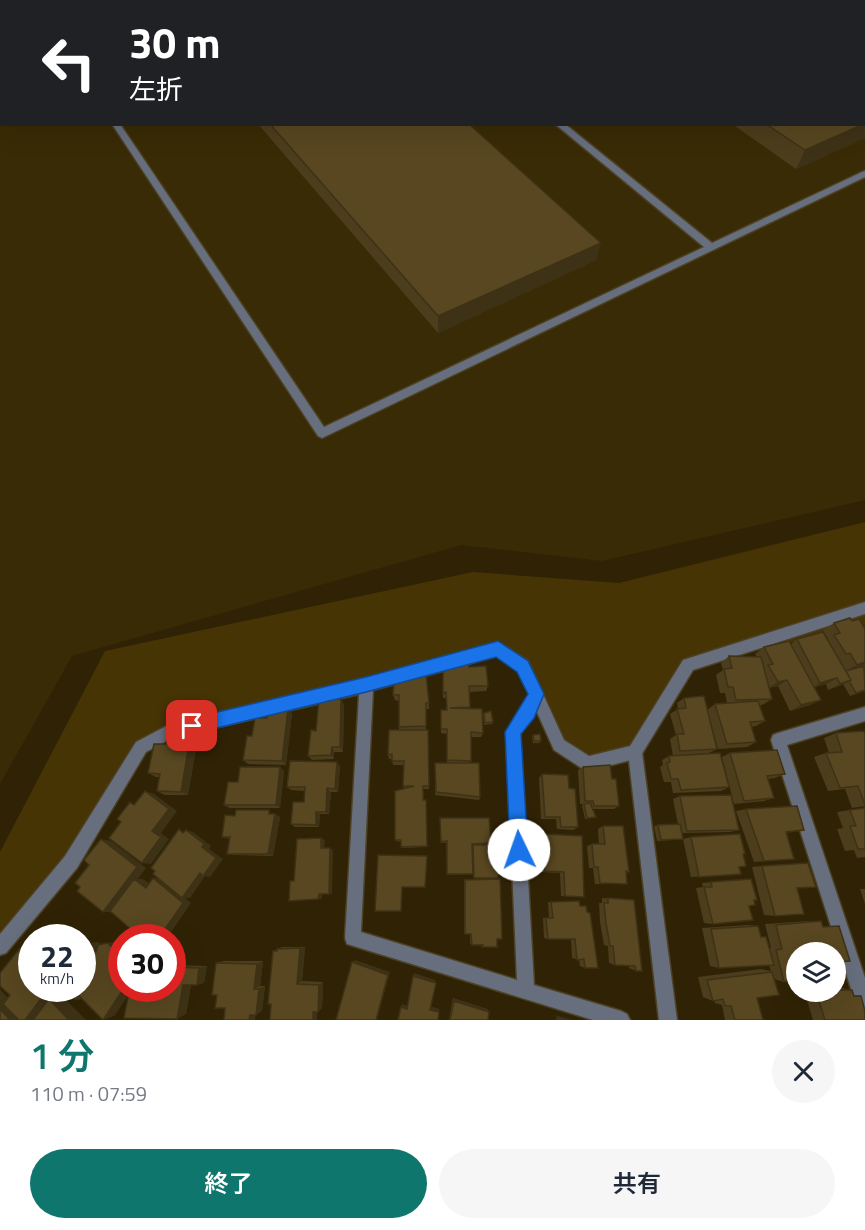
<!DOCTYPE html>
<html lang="ja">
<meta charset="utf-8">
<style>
:root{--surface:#fff;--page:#f6f6f7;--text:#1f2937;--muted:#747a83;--accent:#0f766e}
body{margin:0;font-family:"Titillium Web","Noto Sans JP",sans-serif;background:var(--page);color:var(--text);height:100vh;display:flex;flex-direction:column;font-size:22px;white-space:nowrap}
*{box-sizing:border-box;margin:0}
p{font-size:20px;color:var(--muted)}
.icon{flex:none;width:33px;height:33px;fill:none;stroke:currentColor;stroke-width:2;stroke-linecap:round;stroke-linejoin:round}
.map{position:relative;height:1020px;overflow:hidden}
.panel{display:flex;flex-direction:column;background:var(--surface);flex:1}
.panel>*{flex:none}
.hud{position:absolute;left:0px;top:0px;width:866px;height:126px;box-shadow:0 6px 24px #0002;background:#202124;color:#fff;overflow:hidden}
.controls{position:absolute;left:786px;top:942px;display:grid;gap:12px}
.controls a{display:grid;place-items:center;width:60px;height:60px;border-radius:50%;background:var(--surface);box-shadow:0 6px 24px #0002;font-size:30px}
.speed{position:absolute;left:18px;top:924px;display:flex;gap:12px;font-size:30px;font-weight:700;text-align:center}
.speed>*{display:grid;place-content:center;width:78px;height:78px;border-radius:50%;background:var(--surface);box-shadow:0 6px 24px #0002;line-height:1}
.speed small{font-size:15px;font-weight:400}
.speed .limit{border:9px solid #d22;background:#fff;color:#111}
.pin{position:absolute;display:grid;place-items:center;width:51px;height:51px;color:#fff;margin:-26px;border-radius:12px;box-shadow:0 3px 9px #0006}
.me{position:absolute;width:66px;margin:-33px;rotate:357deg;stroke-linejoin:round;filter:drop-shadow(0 0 4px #0008)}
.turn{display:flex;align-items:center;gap:21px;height:126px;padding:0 30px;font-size:27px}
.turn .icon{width:78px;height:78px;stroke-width:2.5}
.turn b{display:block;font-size:42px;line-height:51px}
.round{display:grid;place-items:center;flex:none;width:63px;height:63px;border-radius:32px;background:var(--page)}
.summary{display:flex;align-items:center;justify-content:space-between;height:102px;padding:0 30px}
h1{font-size:36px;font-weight:600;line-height:45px;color:var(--accent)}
.button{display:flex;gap:12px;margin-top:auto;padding:12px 30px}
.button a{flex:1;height:69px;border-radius:36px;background:var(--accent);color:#fff;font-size:24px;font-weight:600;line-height:69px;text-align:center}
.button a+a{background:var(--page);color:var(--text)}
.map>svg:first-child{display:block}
</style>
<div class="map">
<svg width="865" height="1020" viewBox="0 0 865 1020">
<rect width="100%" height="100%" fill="#302305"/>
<!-- built -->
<path fill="#392b05" d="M216 0H865V500L602 561 461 545 72 656 0 784V59L2 124H864V2L210 1Z"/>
<!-- green -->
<path fill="#463405" d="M865 522V626L688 665 635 752 588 764 559 745 523 666 498 649 141 747 71 862 0 947V852L105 651 473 572 619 583Z"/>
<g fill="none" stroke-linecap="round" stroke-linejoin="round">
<defs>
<path id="service" d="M400 0H409L398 2Z
M819 0H827L828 2H820Z
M864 20H865V25H864Z
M0 119H2V123H0Z
M112 124H120L324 427 704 247 555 124H565L712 243 862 172 865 171V177L322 438 318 436Z
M635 745 640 747 642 752 677 1020H659L628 752 630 747Z"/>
<path id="minor" d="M865 602V614L693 670 640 757 635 759 588 771 583 769 554 750 536 710 520 734 534 985 621 1011 627 1014 630 1020H593L347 944 345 938 359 694 172 738 146 752 77 868 6 953 0 955V934L65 856 136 742 170 724 366 678 498 642 528 661 564 740 589 756 630 746 683 660ZM497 656 518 671 529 694 523 707 506 732 517 980 361 932 373 690Z
M865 707V721L787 745 865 978V1013L859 1010 856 1004 771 740 773 735 778 733Z"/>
<path id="tertiary" d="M200 0 199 2H189Z
M0 51H2L0 56Z"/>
</defs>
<!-- service casing -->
<use href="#service" stroke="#4d4124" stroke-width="3"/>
<!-- minor casing -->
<use href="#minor" stroke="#4d4124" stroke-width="3"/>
<!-- tertiary casing -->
<use href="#tertiary" stroke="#4d4124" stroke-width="3"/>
<!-- service -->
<use href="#service" fill="#676e7e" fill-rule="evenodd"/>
<!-- minor -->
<use href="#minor" fill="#676e7e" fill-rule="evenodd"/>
<!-- tertiary -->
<use href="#tertiary" fill="#676e7e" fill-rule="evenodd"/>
</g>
<!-- wall -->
<path fill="#4c3d1c" d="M553 0H786L788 2H555Z
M865 69V138L796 169 732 124H864Z
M258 124H469L596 260 438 333Z
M852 621 865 629V691L850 696 843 684 828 690 826 684 814 687 821 700 810 705 790 711 778 686 769 688 772 699 762 705H760L765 721 756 726 751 727 756 742 747 747 718 749 708 713 717 749 709 753 673 756 670 739 676 735 670 714 678 709 677 703 684 698 707 710 715 704 727 703 725 693H720L716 675 723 670 721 663 729 656 757 657 755 654 764 647 791 644 797 639H828L823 630 834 623Z
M443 663 469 667 488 686 486 691 469 692V709L483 733 481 737H471L470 763 480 797 479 800 435 795V763H447V734L441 733V710H446V698H443Z
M394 681 429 703V709H426V730H428L429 789H423L427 847 402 848 401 842 396 841 395 840 404 789 403 765H393L392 759H389L388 755 399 730V701L395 700 393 695Z
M344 705 343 752H334V759L312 760 308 756 316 731Z
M288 709 292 714 286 765 248 764 243 760 252 736 267 718Z
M484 713 493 722 492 724 484 725 483 715Z
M191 732 198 737 188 795H165L157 791 159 777H156L148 773 166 744Z
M836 733 865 734V806L852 808 845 789 828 791 814 757 826 753H829L824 738Z
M533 735 541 741 539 743H533L532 737Z
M730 753 785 774 775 778 768 779 774 798 764 801 734 804 722 757Z
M669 756 729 787 721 791 673 793 671 782H664L660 767 663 765 662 760Z
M340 766 338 792H331L329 814H320L319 827H295L291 824 304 802 305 791 291 790 287 787Z
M583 767 612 779 619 806 614 809H592L596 817 593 818 585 819 582 805 583 804H580L578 770Z
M284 771 280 808H230L224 805 238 782Z
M542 774 569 788 578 827 573 830 557 829 556 819H541L539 778Z
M680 796 739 830 730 832 682 833 683 839 657 841 654 826 658 825 678 824 673 799Z
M865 808V857L857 858 854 850 845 851 837 829 843 828 837 812 850 810Z
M746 809 804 830 786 833 794 859 754 862 736 811Z
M274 813V814L280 817 273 856 234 855 227 854 230 839 222 837 235 816Z
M440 818 491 843 489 845 496 878H473V874L447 875 446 843H441Z
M603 826 629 872H626L627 884H595L593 868H589L587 846 592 844H599L598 829Z
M544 834 584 897 561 896 560 873 541 872V836Z
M691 837 743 854 739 867 741 874 691 877 683 839Z
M762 866 797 888 775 916 764 915 752 867Z
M751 879 754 900 713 924 704 923 696 888 703 887 702 883Z
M464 880H465L497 939 482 947 481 945H472L470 943V934H465L464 933Z
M860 889H865V904Z
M602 898 634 900 636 971 629 968V965H615L609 963 608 946 604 945 600 922 599 903H602Z
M579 901 585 968 580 966 579 960 572 958 571 939H548L544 938 543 918H549L548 902Z
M809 921H821L823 926H839L836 952 784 982 774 979 757 998 763 1020H725L722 1005 715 1003V1000L713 1001 703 997 698 977 761 969 771 971 769 965 719 968 710 966 702 928 748 925 758 926 761 936 766 937 769 948H771L765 924Z
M98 942 101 945 118 942 122 988H133L131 991 139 988H172V965L207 966 204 983 191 985 186 1014 129 994 114 1016 81 999 76 1000Z
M282 947H305L302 981 323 982 322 1008 317 1012V1019L315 1020H270L273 951 277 950V949Z
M224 961H263L260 986H265L262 1011 217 995 216 963Z
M836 987 852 990 853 995 861 996 865 1020H813L806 997H814L812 992H836Z
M453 998 487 1009 489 1012 488 1020H449Z"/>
<!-- shaded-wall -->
<path fill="#3e3216" d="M24 0H47L41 2H25Z
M865 124V138L796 169 805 150Z
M601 243 596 260 438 333V316Z
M865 662V664L860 667 845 671 857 665Z
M837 678 826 684 810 689 820 683Z
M787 680 778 686 768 688 778 682Z
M851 680 839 686 828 690 840 684Z
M341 699 344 705 343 752 340 747Z
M821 700 810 705 790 711 801 705Z
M288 709 292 714 286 765 282 761Z
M191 732 198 737 188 795 181 792Z
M332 747 334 752V759L331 755Z
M337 762 340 766 338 792 335 789Z
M280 767 284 771 280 808 276 805Z
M327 788 331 792 329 814 326 812Z
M145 791 154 794 177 811 161 833 169 839 151 864 142 863 152 831Z
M316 812 320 814 319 827 316 825Z
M275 814 280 817 273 856 268 854Z
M186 830 193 832 211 846 209 849 223 859 210 877 205 876 190 898H185L191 903 167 938H159L153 878 162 879 202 847Z
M321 838 325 840 324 850 321 848Z
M101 839 111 841 146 868 138 879H143L155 888H146L114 912H103Z
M330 848 333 850 332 894H329Z
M319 894H322V899H318Z
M98 942 107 950 96 952 86 943Z
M118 942 122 945V954L107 943Z
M305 947 302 981 297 984 300 948Z
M355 960 390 972 377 1020H376L352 962Z
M263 961 260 986 254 989 257 964Z
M207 966 204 983 197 985 199 968Z
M414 973 435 980 436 983 413 976Z
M191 982 186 1014 177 1019 183 985Z
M323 982 322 1008 318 1012 319 985Z
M265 986 262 1011 256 1015 259 989Z
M49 988H60L52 998 62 996 86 1020H10L0 1009V989L26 1019Z
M124 988H133L114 1016 103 1020Z
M453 998 487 1009 489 1012 454 1001Z
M402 1004 407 1006V1009L401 1007Z
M430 1006 439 1009V1012L430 1010Z
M317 1008V1019L315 1020H313V1012Z
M256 1011 255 1020H249L250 1015Z
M555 1015 572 1020H568L557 1017Z"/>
<!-- building -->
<path fill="#584720" stroke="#3e3216" stroke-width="1.5" d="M581 0H786L788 2H584Z
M864 69H865V124H864Z
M270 124H469L601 243 438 316Z
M766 124H864L805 150Z
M850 618 852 621 859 619 865 629V662L857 665 850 653 846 654 834 635 840 633 834 623Z
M823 632 851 680 840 684 837 678 820 683 797 639Z
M789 641 821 700 801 705 787 680 778 682 768 665 773 664 764 647Z
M729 656 761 657 772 699 736 700 733 687H728L724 669 732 668Z
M443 663H469V667L486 666 488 686H469L470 707 450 708 482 709 483 733 471 732V761L447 760V729H441V710H447L446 692 443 693Z
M864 666 865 690 856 693 849 681 851 680 846 671Z
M397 674H426L429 703H426V726L399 727V695H393L394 681H397Z
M704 696 717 749 680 751 677 734H684L677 709 686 708 684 698Z
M319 699H341L340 747H332L331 755 308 756 311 730 316 731Z
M758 701 765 721 750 722 756 742 727 744 715 704Z
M268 708 288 709 282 761 243 760 247 736H252L255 718H267Z
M491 711 493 722 485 723 484 713Z
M389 730H428L429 786H423V800H426L427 846 401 847V840H395V791L414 786H403L404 761H392V754L388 755Z
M168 731 191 732 181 792 157 791 160 774 148 773 154 744H166Z
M864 731 865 734V805L858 786 840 788 826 753 842 752 836 733Z
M540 734 541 741H534L533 735Z
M777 750 785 774 767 776 774 798 744 801 730 753Z
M720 753 729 787 681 790 678 779H671L667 763 670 762 669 756Z
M290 761 337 762 335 789 327 788 326 812H316V825L291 824 293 802H304L305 787H287Z
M435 763H479L480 797 436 792Z
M610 765 612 779H616L619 806H594L593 801H585L583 767Z
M240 767H280L276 805H224L228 782H238Z
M542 774 568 775 569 788 575 789 578 827H561L560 817H545Z
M145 791 169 809 152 831 161 837 142 863 109 838 121 822 117 819 130 802 134 805Z
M731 795 739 830 687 831 680 796Z
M590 803 596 817 587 818 584 804Z
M797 806 804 830 786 832 794 859 764 861 746 809Z
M865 808V849H858L850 826H856L850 810Z
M236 810H269V814H275L268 854H227L230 837H222L225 815 235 816Z
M440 818H489L491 843 472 844 473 874H447V841L441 842Z
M680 824 683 839 661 840 658 825Z
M603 826H623L629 872 626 871 627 884 600 883 598 867H594L592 844H605Z
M179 829 183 833 186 830 204 844 202 847 216 858 203 876 200 873 182 898 153 874 155 871 151 868Z
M544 834 582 836 584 897 565 896 564 872 545 871Z
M740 834 745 854H743L746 866 739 867 741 874 699 877 691 837Z
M321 838V848H330L329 894H319L318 899 289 901 290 881H294L297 839Z
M101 839 137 867 103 912 77 891 80 887 75 883 89 865 84 860Z
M473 845H497L498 878H474Z
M378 855 427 856 425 887H402L401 911H375Z
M808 863 816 887 797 888 804 914 775 916 762 866Z
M153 878 183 903 159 938H141L110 911 134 879 146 888Z
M500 879 502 939H497V947H482L483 945H472L471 934H465V880Z
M751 879 757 900H754L755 905 749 906 753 920 713 924 704 887H712L711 882Z
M608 898 634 900 642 971H636L635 966 615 965 613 946H610L606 923 604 903H608Z
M579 901 580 906H586L587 912 590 913 598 968H585L584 959 577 960 575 939H548L546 918H553L551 902Z
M821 921 823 927 839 926 850 961 836 962V952H796V981L784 982 776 950 782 949 776 925Z
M758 926 761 937H766L774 965 719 968 711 929Z
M30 941 32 942V988H49L25 1020H19L3 1004 10 995 0 986V973L20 948 23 951Z
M86 943 96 952 98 945 107 943 122 954V988H124L103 1020 79 996 76 1000 63 988H82V948Z
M300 948 297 984 319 985 318 1012H313V1020H270L271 1004H268L273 951H277V949Z
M352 962 388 975 376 1020H336Z
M216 963 257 964 254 989H259L256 1015H250L249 1020H224L225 1008H215L217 995H212Z
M172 967 199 968 197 985H183L177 1019 124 1018 129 992H138L139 988H172Z
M772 972 779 995 757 998 763 1020H735L731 1006H725L723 999 713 1001 707 980Z
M413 976 436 983 430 1010 439 1012 438 1020H398L401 1007 407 1009Z
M836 990H852L854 996H861L865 1011V1020H825L819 1001 827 1000 824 992H836Z
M49 999 69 1020H33Z
M454 1001 489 1012 488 1020H450Z
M0 1009 10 1020H0Z
M557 1017 568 1020H557Z"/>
<!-- route -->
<path fill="#1a73e8" stroke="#114b97" stroke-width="1.5" d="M498 641 528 661 544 694 534 718 521 734 528 850 525 856 519 858 512 856 510 850 505 732 528 694 517 672 496 657 366 692 192 734 186 732 183 726 186 720 192 718 366 677Z"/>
</svg>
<div class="controls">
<a><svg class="icon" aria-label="layers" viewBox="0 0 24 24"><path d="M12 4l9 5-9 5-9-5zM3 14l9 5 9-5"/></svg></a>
</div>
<div class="speed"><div>22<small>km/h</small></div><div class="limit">30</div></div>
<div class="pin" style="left:192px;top:726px;background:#d93025"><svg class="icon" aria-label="arrive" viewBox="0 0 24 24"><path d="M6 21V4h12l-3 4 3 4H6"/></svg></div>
<svg class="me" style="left:519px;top:850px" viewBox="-20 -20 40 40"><circle r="19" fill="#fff"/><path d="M0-13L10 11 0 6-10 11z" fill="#1a73e8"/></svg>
<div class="hud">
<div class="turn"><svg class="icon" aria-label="left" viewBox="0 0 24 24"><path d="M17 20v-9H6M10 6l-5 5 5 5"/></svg><div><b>30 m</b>左折</div></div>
</div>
</div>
<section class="panel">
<div class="summary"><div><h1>1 分</h1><p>110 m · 07:59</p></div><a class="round"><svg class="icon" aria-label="close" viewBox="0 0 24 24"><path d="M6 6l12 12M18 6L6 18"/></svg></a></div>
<div class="button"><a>終了</a><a>共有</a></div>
</section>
